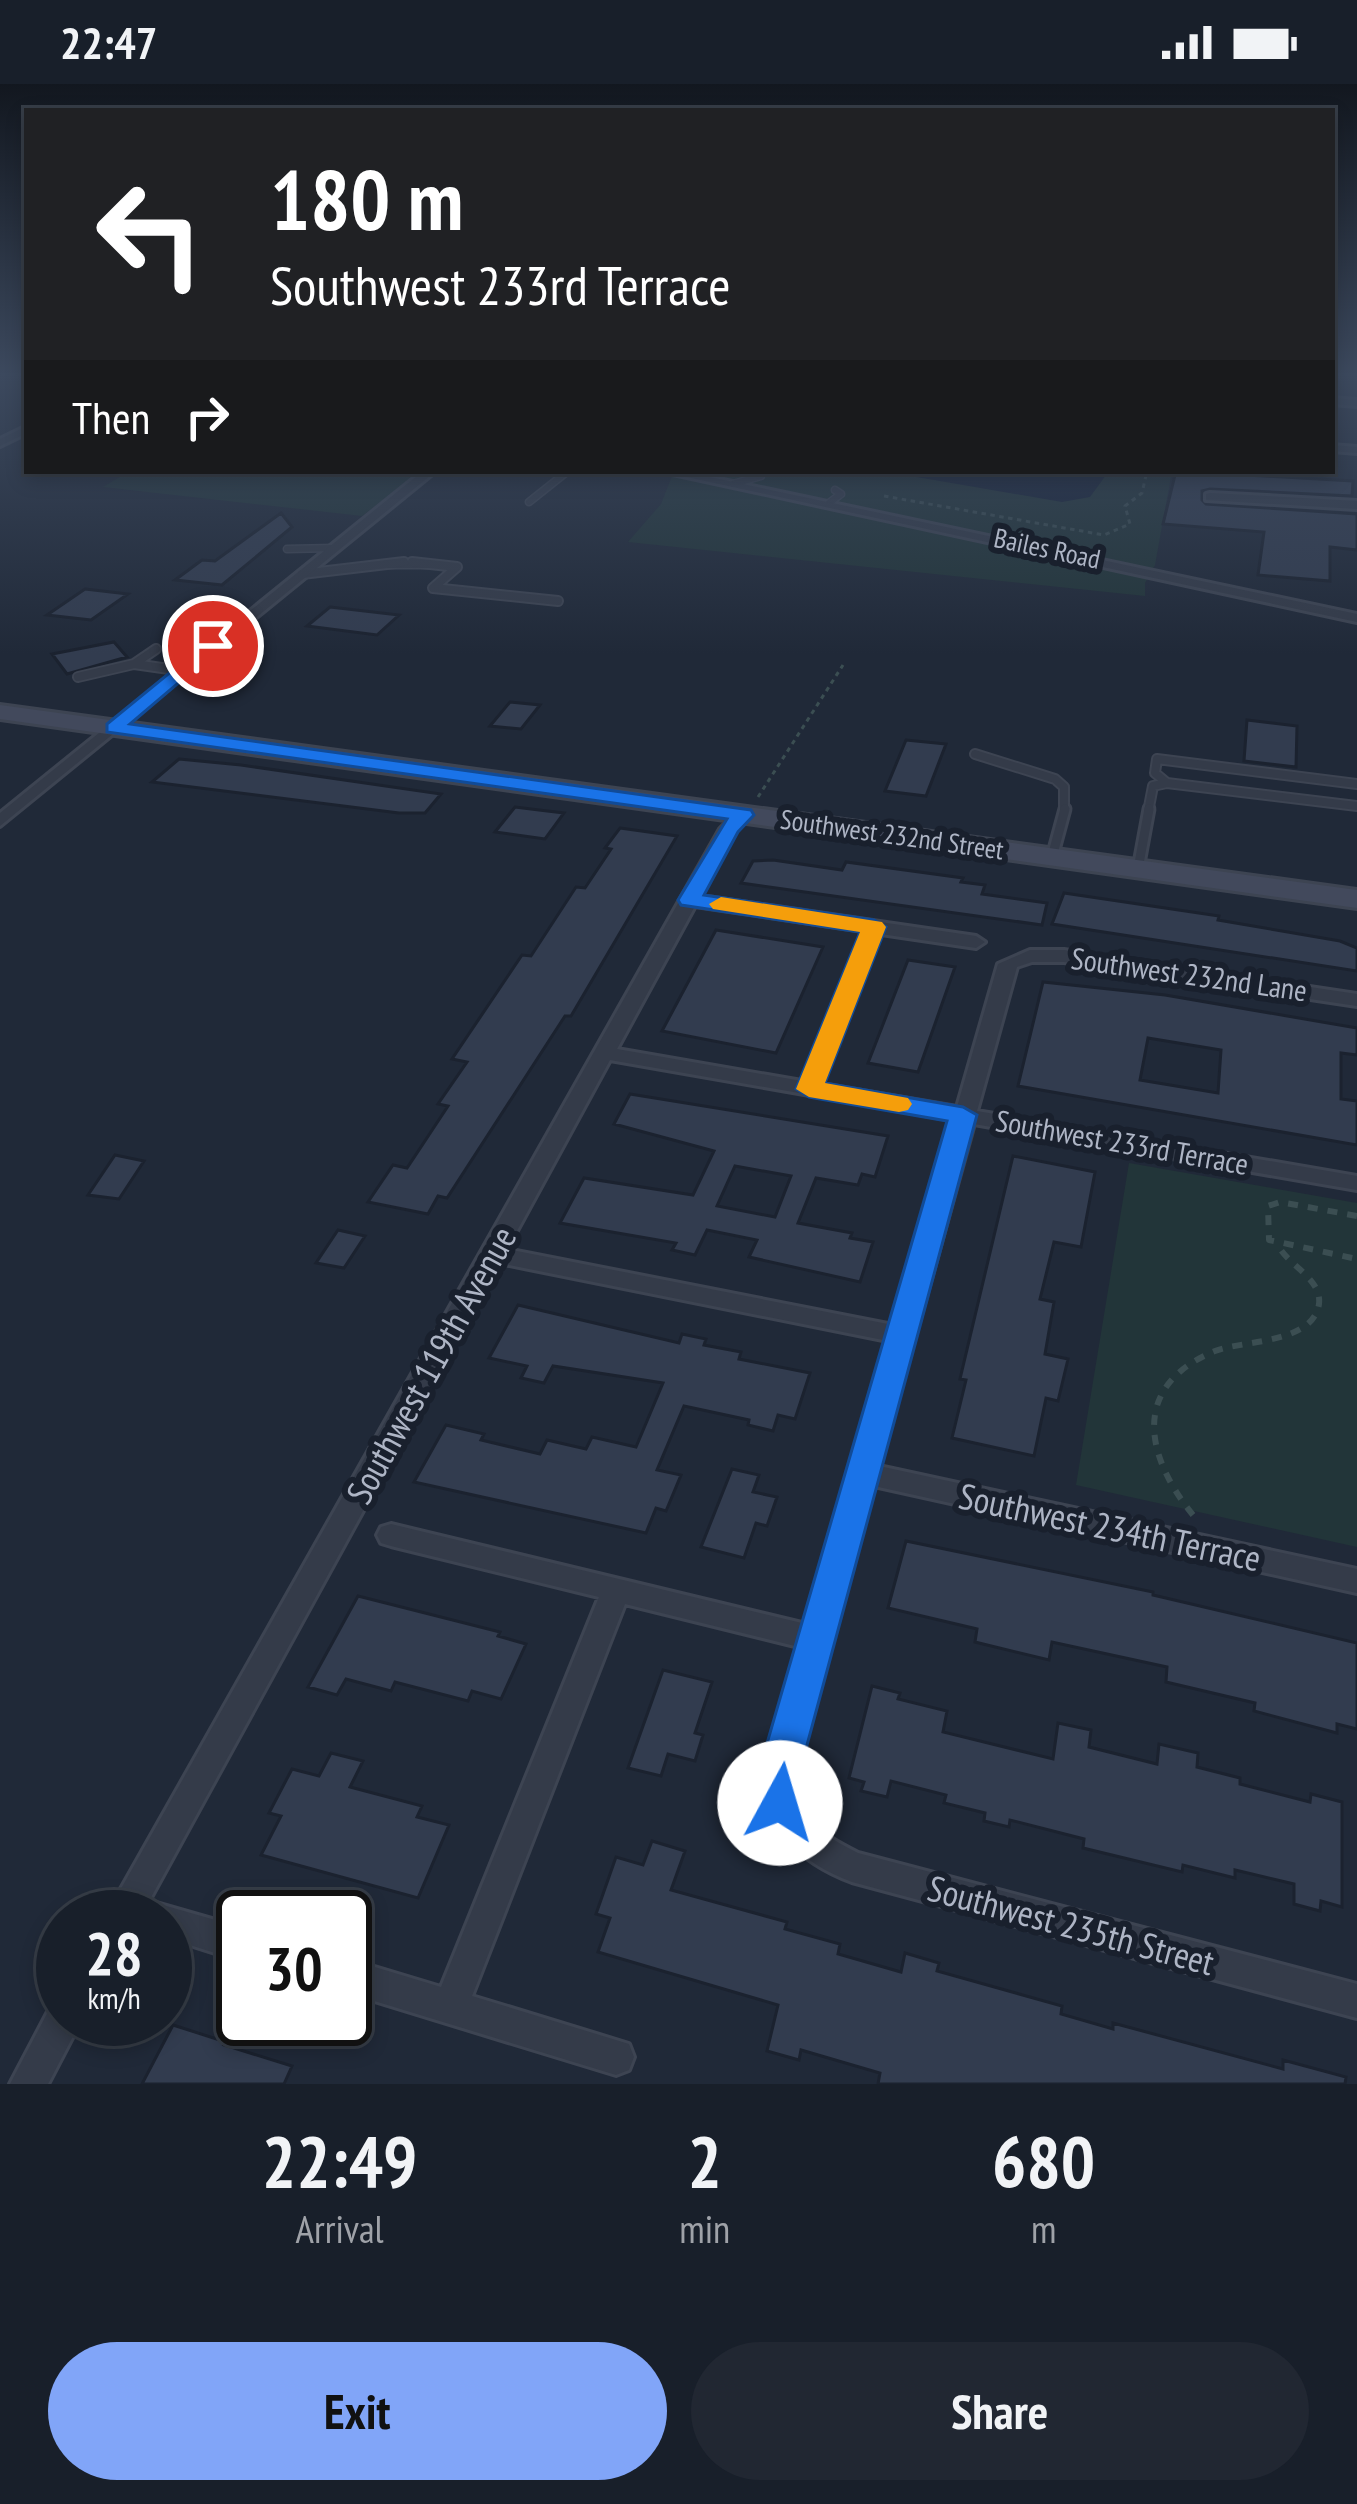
<!DOCTYPE html>
<style>
:root{--surface:#181f2a;--page:#212732;--text:#f1f3f6;--muted:#9fa2a8;--line:#363d47;--accent:#81a5f8}
body{margin:0;font-family:"PT Sans Narrow",sans-serif;background:var(--page);color:var(--text);height:100vh;display:flex;flex-direction:column;font-size:45px;white-space:nowrap}
*{box-sizing:border-box;margin:0}
p{font-size:39px;color:var(--muted)}
.icon{flex:none;width:66px;height:66px;fill:none;stroke:currentColor;stroke-width:2;stroke-linecap:round;stroke-linejoin:round}
.map{position:relative;height:2000px;overflow:hidden}
.side{display:flex;flex-direction:column;background:var(--surface);flex:1}
.side>*{flex:none}
.top-card{position:absolute;left:24px;top:24px;width:1311px;height:366px;border-radius:0px;box-shadow:0 6px 18px #0003,0 0 0 3px var(--line);background:#202124;color:#fff;overflow:hidden}
.speed{position:absolute;left:36px;top:1806px;display:flex;gap:24px;font-size:60px;font-weight:700;text-align:center}
.speed>*{display:grid;place-content:center;width:156px;height:156px;border-radius:50%;background:var(--surface);box-shadow:0 6px 18px #0003,0 0 0 3px var(--line);line-height:1}
.speed small{font-size:30px;font-weight:400}
.speed .limit{border:6px solid #111;border-radius:18px;background:#fff;color:#111}
.pin{position:absolute;display:grid;place-items:center;width:102px;height:102px;color:#fff;margin:-51px;border:6px solid #fff;border-radius:50%;box-shadow:0 3px 12px #0007}
.me{position:absolute;width:132px;margin:-66px;rotate:6deg;stroke-linejoin:round;filter:drop-shadow(0 0 9px #0008)}
.turn{display:flex;align-items:center;gap:42px;height:252px;padding:0 48px;font-size:54px}
.turn .icon{width:156px;height:156px;stroke-width:2.5}
.turn b{display:block;font-size:84px;line-height:102px}
.then{display:flex;align-items:center;height:114px;padding:0 48px;background:#0003;gap:24px;font-size:45px}
.eta{display:flex;justify-content:space-evenly;align-items:center;height:204px;text-align:center}
.eta b{font-size:72px;font-weight:600;line-height:84px}
.button{display:flex;gap:24px;margin-top:auto;padding:24px 48px}
.button a{flex:1;height:138px;border-radius:72px;background:var(--accent);color:#111;font-size:48px;font-weight:600;line-height:138px;text-align:center}
.button a+a{background:var(--page);color:var(--text)}
.status{display:flex;justify-content:space-between;align-items:center;height:84px;padding:0 60px;background:var(--surface);direction:ltr}
.status svg{height:33px;fill:currentColor}
.map>svg:first-child{display:block}
</style>
<div class="status"><b>22:47</b><svg viewBox="0 0 49 12"><path d="M0 12V9h3v3zM5 12V6h3v6zM10 12V3h3v9zM15 12V0h3v12zM26 1h20v11H26zM47 4h2v5h-2z"/></svg></div>
<div class="map">
<svg width="1357" height="2000" viewBox="0 0 1357 2000">
<rect width="100%" height="100%" fill="#202938"/>
<!-- green -->
<path fill="#223539" d="M130 387H422L362 432 103 403Z
M674 387H1172L1155 481 1145 499V512L628 458 661 420Z
M1129 1079 1357 1119V1463L1076 1401Z"/>
<!-- water -->
<path fill="#141f35" d="M882 387H1109L1090 413 1062 418Z"/>
<!-- building -->
<path fill="#323c4f" stroke="#1b222f" stroke-width="3" fill-rule="evenodd" d="M1176 387 1353 397 1352 412 1210 405 1202 407V416L1206 420 1357 430V466L1330 463V497L1258 491 1264 448 1163 440Z
M281 429 292 443 222 501 175 496 202 476 215 477Z
M85 505 128 510 91 536 47 531Z
M330 523 399 531 377 551 307 542Z
M114 558 127 573 67 590 52 570Z
M510 618 540 621 521 645 490 642Z
M1247 636 1297 642 1296 683 1244 677Z
M906 656 946 660 926 712 885 707Z
M179 675 241 681 441 710 425 729H399L152 698Z
M515 723 539 726 564 729 545 755 495 748Z
M620 744 677 752 571 932H565L447 1114 438 1112 428 1130 368 1118 393 1081 407 1084 448 1022 438 1020 467 978 452 975 522 871 531 872 576 803 585 804 611 765 605 764Z
M773 776 842 786 846 778 963 794 961 798 985 801 982 810 1047 819 1042 841 741 799 753 777Z
M1064 809 1219 832 1218 836 1340 857 1357 864V887L1052 840Z
M716 846 823 863 776 969 662 947Z
M908 876 955 883 918 988 868 979Z
M1043 898 1165 911 1357 944V971L1341 969V1015L1357 1017V1061L1018 1002ZM1148 954 1221 966 1218 1009 1140 996Z
M630 1010 888 1052 875 1093 862 1090 858 1101 816 1094 798 1139 852 1149 850 1154 873 1158 860 1198 749 1173 757 1156 707 1146 695 1171 672 1166 676 1159 560 1139 584 1094 693 1111 714 1067 614 1040ZM735 1082 791 1092 775 1133 717 1122Z
M115 1071 144 1077 119 1115 88 1111Z
M1013 1072 1095 1088 1081 1163 1054 1158 1040 1215 1054 1218 1045 1270 1068 1275 1058 1317 1046 1314 1034 1372 952 1354 966 1296 960 1295Z
M338 1146 365 1152 344 1184 316 1179Z
M518 1221 679 1259 682 1250 706 1255 704 1261 741 1268 739 1275 810 1289 795 1335 778 1331 773 1347 748 1341 749 1336 684 1322 657 1386 681 1391 666 1427 656 1424 646 1449 414 1398 446 1341 484 1350 481 1356 540 1370 547 1356 586 1365 592 1353 636 1363 663 1299 553 1282 544 1299 521 1294 527 1282 489 1274Z
M732 1385 759 1391 753 1408 777 1413 767 1442 756 1439 744 1474 701 1463Z
M906 1457 1153 1508V1511L1357 1559V1645L1337 1640V1649L1254 1627 1255 1619 1166 1598 1167 1583 1052 1558 1049 1576 975 1558 977 1545 888 1524Z
M358 1512 500 1548 498 1552 526 1560 501 1615 472 1607 468 1617 395 1598 391 1607 346 1595 337 1611 308 1603Z
M663 1586 712 1598 695 1649 703 1651 695 1677 668 1670 661 1692 628 1684Z
M872 1602 900 1609 898 1615 947 1627 943 1648 1053 1675 1058 1639 1091 1646 1089 1663 1157 1680 1159 1660 1198 1669 1197 1683 1240 1694V1700L1310 1718 1311 1710 1342 1718V1823L1321 1817 1320 1827 1294 1820V1800L1235 1786V1794L1183 1781 1182 1788 1083 1764 1084 1755 1010 1736 1009 1743 984 1737 985 1729 944 1719 946 1711 891 1697 887 1713 861 1707 864 1698 849 1694Z
M331 1669 363 1677 350 1703 422 1722 417 1733 449 1741 418 1814 261 1771 281 1732 269 1729 292 1685 319 1692Z
M652 1757 685 1767 671 1806 787 1838 785 1845 840 1860 838 1870 901 1888 905 1869 939 1879 937 1887 1062 1922 1061 1930 1113 1945V1939L1283 1985V1976L1346 1993 1345 2000H878L880 1989 801 1966 799 1976 767 1967 778 1921 598 1868 610 1834 596 1830 616 1773 643 1781Z
M173 1941 226 1958 224 1961 292 1982 284 2000H142Z"/>
<g fill="none" stroke-linecap="round" stroke-linejoin="round">
<defs>
<path id="lane-far2" d="M733 400 761 392
M529 418 568 387
M829 419 841 410 835 406
M287 465 334 464
M378 481H442"/>
<path id="lane-far1" d="M412 478 457 483 433 504 558 517
M302 490 404 478
M134 580 156 565
M78 593 134 580 183 587
M975 670 1055 695 1064 703V728
M1167 699 1357 722
M1148 728 1153 702 1167 699 1155 689 1157 675 1357 700"/>
<path id="lane" d="M1052 773 1065 725
M1138 785 1149 725"/>
<path id="street" d="M1332 314 1357 316V322L1332 320Z
M27 342V349L0 362V355Z
M1332 361 1357 363V369L1332 367Z
M423 387H436L0 742V729Z
M659 387H681L1357 530V538Z
M1210 409 1357 417V425L1206 416V410Z
M743 726 751 731 736 747 701 812 976 852 985 858 976 864 881 850 821 1000 957 1023 998 880 1030 866H1064L1357 910V922L1064 878H1032L1017 883 977 1027 1357 1092V1106L974 1040 879 1382 1357 1485V1509L874 1402 795 1687C797 1735 817 1748 858 1769L1357 1900V1934L852 1798C799 1778 765 1745 763 1687L799 1563 625 1520 472 1912 629 1960 634 1973 629 1986 616 1991 345 1908V1874L441 1903 599 1513 391 1462 381 1459 377 1451 381 1443 391 1440 806 1540 888 1257 499 1179 149 1817 243 1844V1878L165 1853V1833H105L720 745 737 727ZM695 822 863 847 802 997 617 965ZM610 976 953 1036 893 1241 507 1165Z
M63 1918V1935H82L48 2000H10L51 1922Z"/>
<path id="secondary" d="M0 621 1357 806V824L0 635Z"/>
</defs>
<!-- lane-far2 casing -->
<use href="#lane-far2" stroke="#3d4452" stroke-width="9"/>
<!-- lane-far1 casing -->
<use href="#lane-far1" stroke="#3d4452" stroke-width="12"/>
<!-- lane casing -->
<use href="#lane" stroke="#3d4452" stroke-width="15"/>
<!-- street casing -->
<use href="#street" stroke="#3d4452" stroke-width="6"/>
<!-- secondary casing -->
<use href="#secondary" stroke="#3d4452" stroke-width="6"/>
<!-- path-far1 -->
<path stroke="#3b4e52" stroke-width="3" stroke-dasharray="4.5 4.5" stroke-linecap="butt" d="M884 412 1104 451 1130 440 1125 422 1142 409 1147 387
M758 713 843 581"/>
<!-- path -->
<path stroke="#3b4e52" stroke-width="6" stroke-dasharray="10 10" stroke-linecap="butt" d="M1357 1132 1280 1118 1268 1122 1269 1156 1357 1175
M1193 1431C1145 1372 1130 1302 1215 1267 1243 1256 1313 1260 1319 1220 1322 1194 1287 1181 1278 1161"/>
<!-- lane-far2 -->
<use href="#lane-far2" stroke="#343b49" stroke-width="6"/>
<!-- lane-far1 -->
<use href="#lane-far1" stroke="#343b49" stroke-width="8"/>
<!-- lane -->
<use href="#lane" stroke="#343b49" stroke-width="9"/>
<!-- street -->
<use href="#street" fill="#343b49" fill-rule="evenodd"/>
<!-- secondary -->
<use href="#secondary" fill="#42495c" fill-rule="evenodd"/>
</g>
<!-- sky -->
<linearGradient id="sky" x2="0" y2="1"><stop stop-color="#12171f"/><stop offset="0.51" stop-color="#3c495e"/><stop offset="1" stop-color="#3c495e" stop-opacity="0"/></linearGradient>
<rect width="1357" height="570" fill="url(#sky)"/>
<!-- route -->
<path fill="#1a73e8" stroke="#114b97" stroke-width="3" d="M206 559 222 562 130 640 751 726 754 731 738 748 704 811 874 836 886 843 825 999 963 1023 977 1031 800 1687 801 1719 795 1732 780 1738 765 1732 759 1719V1687L947 1037 809 1013 796 1005 860 848 681 821 678 816 727 735 107 648V640Z"/>
<!-- slow -->
<path fill="#f59e0b" d="M721 813 882 838 886 843 825 999 908 1014 912 1020 908 1026 899 1028 809 1013 796 1005 860 848 713 825 709 820Z"/>
<g text-anchor="middle" stroke-width="12" stroke-linejoin="round" paint-order="stroke">
<!-- far-street labels -->
<g font-size="27" fill="#aeb5c5" stroke="#19202d">
<text transform="translate(1047 465) rotate(12)" y="9">Bailes Road</text>
<text transform="translate(892 751) rotate(8)" y="9">Southwest 232nd Street</text>
</g>
<!-- street labels -->
<g font-size="30" fill="#aeb5c5" stroke="#19202d">
<text transform="translate(1189 891) rotate(8)" y="10">Southwest 232nd Lane</text>
<text transform="translate(1122 1059) rotate(10)" y="10">Southwest 233rd Terrace</text>
</g>
<!-- near-street labels -->
<g font-size="36" fill="#aeb5c5" stroke="#19202d">
<text transform="translate(431 1281) rotate(-61)" y="13">Southwest 119th Avenue</text>
<text transform="translate(1110 1443) rotate(12)" y="13">Southwest 234th Terrace</text>
<text transform="translate(1071 1841) rotate(15)" y="13">Southwest 235th Street</text>
</g>
</g>
</svg>
<div class="speed"><div>28<small>km/h</small></div><div class="limit">30</div></div>
<div class="pin" style="left:213px;top:562px;background:#d93025"><svg class="icon" aria-label="arrive" viewBox="0 0 24 24"><path d="M6 21V4h12l-3 4 3 4H6"/></svg></div>
<svg class="me" style="left:780px;top:1719px" viewBox="-20 -20 40 40"><circle r="19" fill="#fff"/><path d="M0-13L10 11 0 6-10 11z" fill="#1a73e8"/></svg>
<div class="top-card">
<div class="turn"><svg class="icon" aria-label="left" viewBox="0 0 24 24"><path d="M17 20v-9H6M10 6l-5 5 5 5"/></svg><div><b>180 m</b>Southwest 233rd Terrace</div></div>
<div class="then">Then<svg class="icon" aria-label="right" viewBox="0 0 24 24"><path d="M7 20v-9h11M14 6l5 5-5 5"/></svg></div>
</div>
</div>
<section class="side">
<div class="eta">
<div><b>22:49</b><p>Arrival</p></div>
<div><b>2</b><p>min</p></div>
<div><b>680</b><p>m</p></div>
</div>
<div class="button"><a>Exit</a><a>Share</a></div>
</section>
